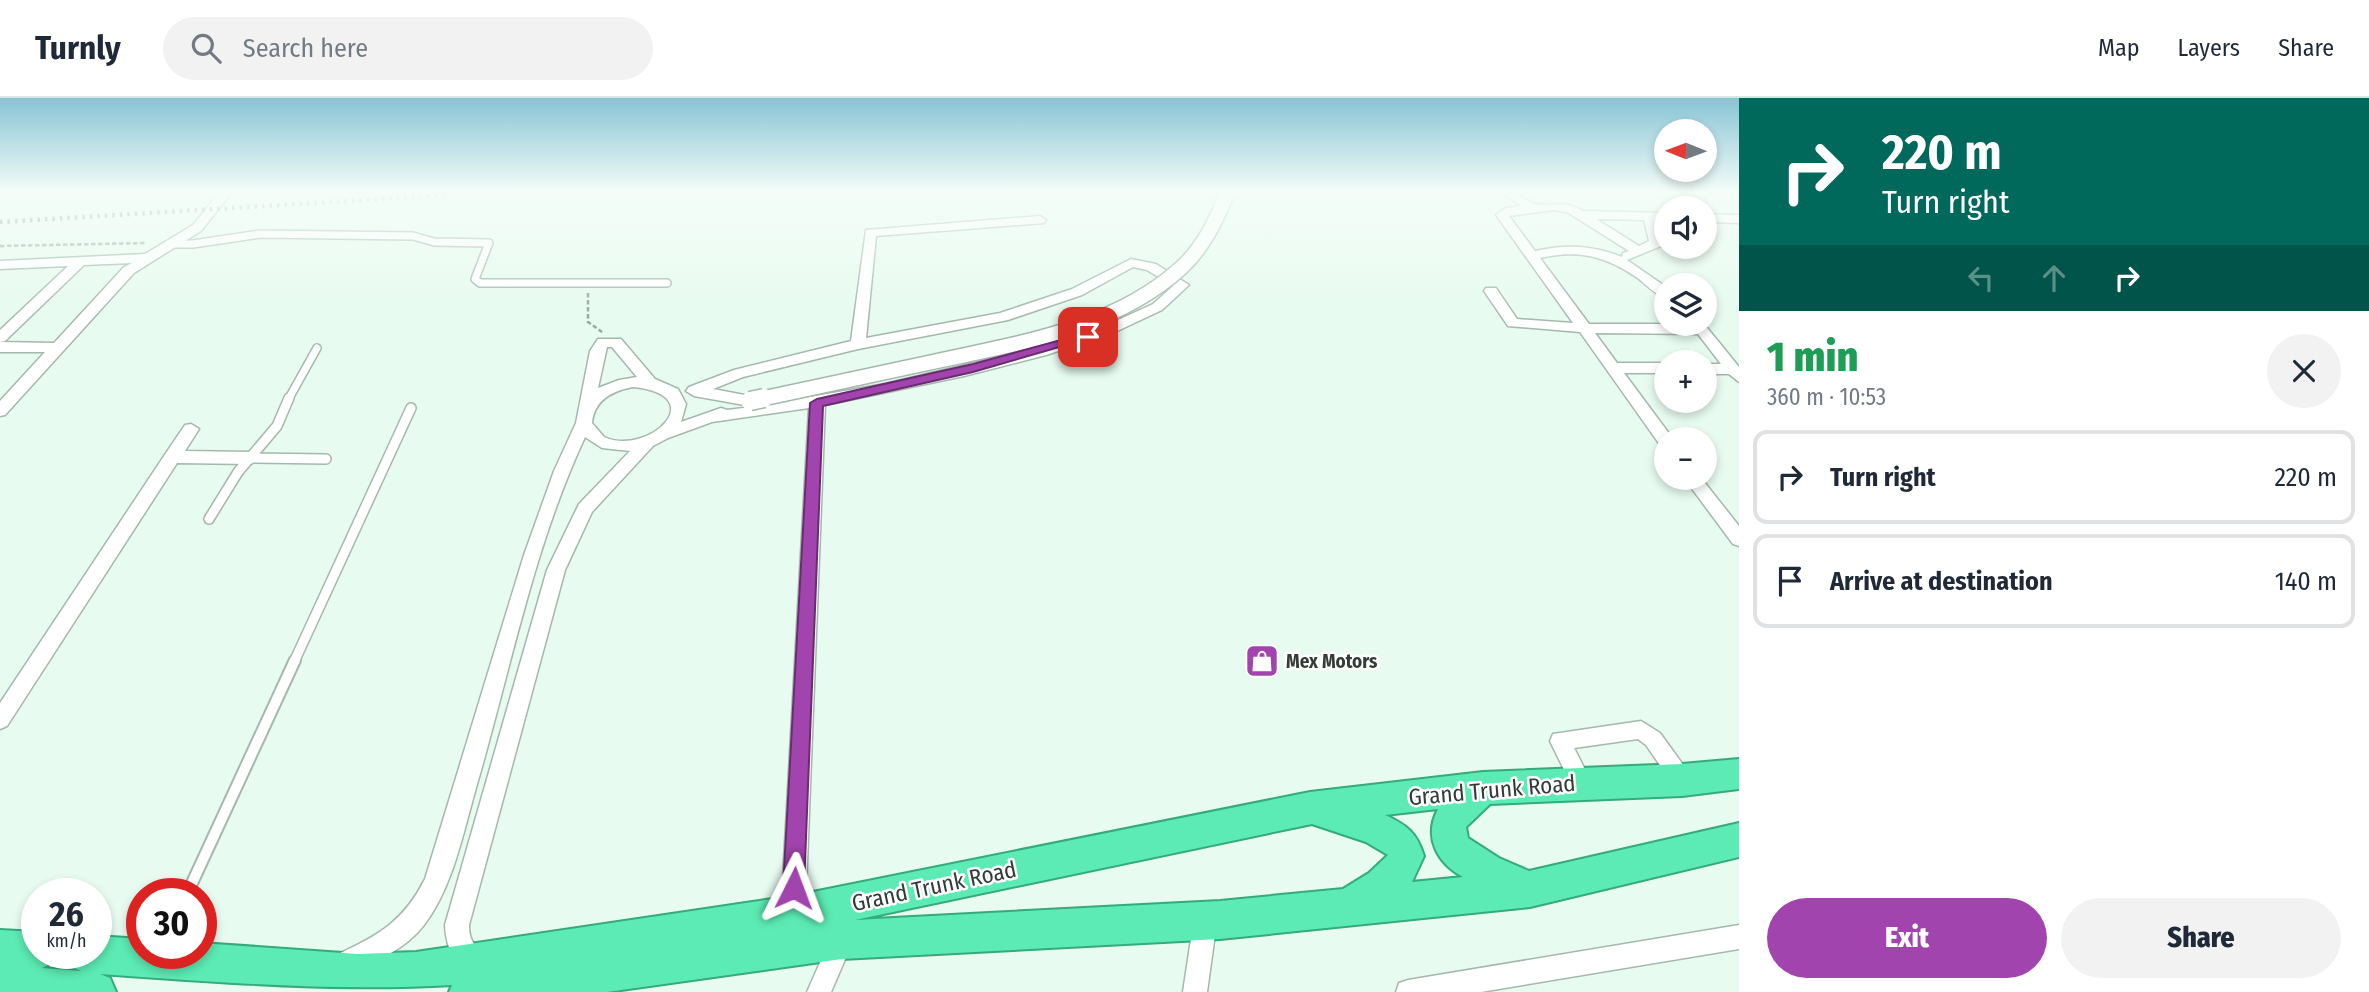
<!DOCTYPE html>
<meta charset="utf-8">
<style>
:root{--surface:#fff;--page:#f2f2f3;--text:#1f2937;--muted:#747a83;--line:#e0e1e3;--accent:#a144ad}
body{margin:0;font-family:"Fira Sans Condensed",sans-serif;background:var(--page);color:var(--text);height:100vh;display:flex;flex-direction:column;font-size:26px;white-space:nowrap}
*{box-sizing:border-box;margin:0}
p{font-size:23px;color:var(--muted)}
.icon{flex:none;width:38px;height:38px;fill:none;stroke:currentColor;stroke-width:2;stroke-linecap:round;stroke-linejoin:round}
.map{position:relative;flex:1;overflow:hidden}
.sheet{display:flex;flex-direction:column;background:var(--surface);width:630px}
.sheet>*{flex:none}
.banner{background:#00695c;color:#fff;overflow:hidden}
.needle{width:46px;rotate:271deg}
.buttons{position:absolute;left:1654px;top:21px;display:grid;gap:14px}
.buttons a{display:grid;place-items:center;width:63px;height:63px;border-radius:50%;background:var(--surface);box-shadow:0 4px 10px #0003;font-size:35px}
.speed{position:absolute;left:21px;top:780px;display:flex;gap:14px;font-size:35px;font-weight:700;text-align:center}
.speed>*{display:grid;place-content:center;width:91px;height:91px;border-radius:50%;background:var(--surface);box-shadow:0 4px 10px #0003;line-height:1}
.speed small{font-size:18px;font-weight:400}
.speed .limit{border:10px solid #d22;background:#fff;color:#111}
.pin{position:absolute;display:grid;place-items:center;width:60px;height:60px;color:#fff;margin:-30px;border-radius:14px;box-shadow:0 4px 10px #0006}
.me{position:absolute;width:77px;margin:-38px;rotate:3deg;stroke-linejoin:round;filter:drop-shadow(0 0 5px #0008)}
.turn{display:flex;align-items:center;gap:24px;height:147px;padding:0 28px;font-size:32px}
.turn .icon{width:91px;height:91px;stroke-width:2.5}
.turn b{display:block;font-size:49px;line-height:60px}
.lanes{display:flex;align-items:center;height:66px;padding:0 28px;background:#0003;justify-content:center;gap:35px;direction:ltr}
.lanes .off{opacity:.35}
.round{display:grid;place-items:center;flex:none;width:74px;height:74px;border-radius:37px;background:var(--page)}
.overview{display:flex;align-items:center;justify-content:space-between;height:119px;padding:0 28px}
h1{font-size:42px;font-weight:800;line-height:52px;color:#1e9e55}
.button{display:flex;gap:14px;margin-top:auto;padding:14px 28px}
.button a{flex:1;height:80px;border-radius:42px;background:var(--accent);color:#fff;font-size:28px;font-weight:800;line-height:80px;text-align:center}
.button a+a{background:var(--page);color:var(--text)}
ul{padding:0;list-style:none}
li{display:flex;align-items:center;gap:21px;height:94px;margin:0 14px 10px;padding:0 14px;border:4px solid var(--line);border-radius:14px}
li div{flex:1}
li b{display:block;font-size:26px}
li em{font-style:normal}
header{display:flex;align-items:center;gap:42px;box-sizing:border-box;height:98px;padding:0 35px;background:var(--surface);border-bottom:2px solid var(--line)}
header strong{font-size:33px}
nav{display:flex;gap:38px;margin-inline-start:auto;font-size:24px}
.search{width:490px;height:63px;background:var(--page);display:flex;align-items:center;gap:18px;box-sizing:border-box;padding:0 24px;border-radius:38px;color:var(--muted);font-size:26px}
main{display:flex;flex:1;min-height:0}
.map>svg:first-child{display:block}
</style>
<header>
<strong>Turnly</strong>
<div class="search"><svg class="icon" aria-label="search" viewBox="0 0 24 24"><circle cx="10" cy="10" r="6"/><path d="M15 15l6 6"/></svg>Search here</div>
<nav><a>Map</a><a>Layers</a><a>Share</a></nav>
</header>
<main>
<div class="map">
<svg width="1739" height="894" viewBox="0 0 1739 894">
<rect width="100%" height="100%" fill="#e7fbf0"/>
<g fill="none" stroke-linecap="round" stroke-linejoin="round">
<defs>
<path id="service-far2" d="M170 146H193L260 136 413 138 434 144 489 145 475 181 480 185H667
M288 302 317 250"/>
<path id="service-far1" d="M251 360 326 361
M209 421 238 374 277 328 289 300
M294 564 411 310"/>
<path id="service" d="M187 796 295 562"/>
<path id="minor" d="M220 94H232L201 133 134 175 5 317 0 318V303L45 254H0V232L68 168 0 171V163L145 156 193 127ZM132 165 124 169 54 245 0 244 5 243 84 167Z
M1501 94C1516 94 1520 100 1533 105 1547 111 1562 100 1583 113L1666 115V123H1657L1662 145 1661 148 1627 162 1666 189V200C1656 197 1647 188 1639 181 1607 158 1578 151 1540 160L1589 226H1704L1739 269V284L1729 276H1704V266H1721L1698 236 1595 235 1617 265H1666V275H1624L1673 341H1666V349L1660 347 1580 234 1508 228 1484 193 1486 190H1496L1517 221 1573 225 1496 117 1506 110 1521 108ZM1554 112 1567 114 1629 153 1623 155 1622 159C1593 147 1566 146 1535 153L1509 118ZM1596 121 1644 122 1649 143 1639 148Z
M1704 116 1739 117V125L1704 124Z
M1040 118 1046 122 1044 125 876 138 866 240 1000 215 1072 191 1131 161 1156 166 1189 187 1162 212 1113 235 1046 257 964 278 825 307 805 817 801 825 793 829 785 825 781 817 809 310 712 324 668 340 653 348 592 414 565 472 469 827C469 847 478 847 485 863L481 871 473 875C453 867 446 848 445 827L547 472 579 406 630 353 602 350 585 339C534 448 511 569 478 683 464 730 454 788 424 827 405 852 373 865 344 877L336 873 332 865 336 857C378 838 404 823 425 781L524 457 554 373 576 325 590 253 598 241H621L655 281 678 291 686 306 681 324 721 310 727 312 752 309 885 286 1036 250 1103 229 1153 206 1173 188 1147 172 1133 169 1082 197 1008 222 858 251 743 279 713 291 755 299 758 303 755 307 750 308 694 298 686 293 689 289 734 272 851 243 866 132ZM607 249H612L637 279 619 282 598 290ZM633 289C713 297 649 359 604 339L592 325C594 302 612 293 633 289Z
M191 326 199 331 185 353 251 354 259 360 251 366 177 365 7 628 0 631V605L166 355 185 327Z
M1684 380H1701L1739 428V448L1733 446Z
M1641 623 1660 635 1689 675 1693 682 1689 689 1682 692 1675 689 1646 647 1638 641 1574 650 1592 685 1588 692 1581 695 1574 692 1550 643 1553 636Z
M1215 813 1223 817 1227 825 1223 833 1215 836 1207 894H1183L1193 828 1197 820Z
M1739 827V851L1481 894H1396L1399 885 1408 882Z
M841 831 849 835 853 843 831 894H807L833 835Z"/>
<path id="trunk" d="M1739 661V691L1682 698 1490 706 1466 729 1468 740 1499 760 1529 773 1739 725V759L1530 809 1220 841 842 861 607 894H449L452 887C338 894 215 884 100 876L110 880 116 894H0V832L37 834V856H55L50 866 42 870 81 873 72 869 66 856H96V838L142 841V856H201V845L357 856 416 854 793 798 1310 694 1483 674 1682 666ZM1438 711C1423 739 1437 765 1463 779L1412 784 1424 758C1417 735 1407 727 1385 717ZM1312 726 1366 744 1388 757 1369 775 1343 791 1220 803 855 822Z"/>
</defs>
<!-- service-far2 casing -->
<use href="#service-far2" stroke="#a5b8ad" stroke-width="10"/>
<!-- service-far1 casing -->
<use href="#service-far1" stroke="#a5b8ad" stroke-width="12"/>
<!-- service casing -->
<use href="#service" stroke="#a5b8ad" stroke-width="14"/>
<!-- minor casing -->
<use href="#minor" stroke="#a5b8ad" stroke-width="3"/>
<!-- trunk casing -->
<use href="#trunk" stroke="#34aa7d" stroke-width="4"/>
<!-- path -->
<path stroke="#99a8a0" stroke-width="2.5" stroke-dasharray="4.5 2.5" stroke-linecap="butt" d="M0 148 146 145
M588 195V224L602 234"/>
<!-- service-far2 -->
<use href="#service-far2" stroke="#fff" stroke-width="7"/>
<!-- service-far1 -->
<use href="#service-far1" stroke="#fff" stroke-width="9"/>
<!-- service -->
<use href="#service" stroke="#fff" stroke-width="10"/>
<!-- minor -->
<use href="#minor" fill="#fff" fill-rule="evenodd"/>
<!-- trunk -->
<use href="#trunk" fill="#5cebb4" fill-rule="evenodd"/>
<!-- rail -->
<path stroke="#85928b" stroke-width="4.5" stroke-dasharray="2.5 5" stroke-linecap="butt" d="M0 124 493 94"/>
<defs>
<path id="minor-bridge-far1" d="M755 302C813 290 871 277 928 265 1014 246 1113 232 1181 170 1204 149 1216 122 1228 94"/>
<path id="minor-bridge" d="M750 303 764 300"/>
</defs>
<!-- minor-bridge-far1 casing -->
<use href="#minor-bridge-far1" stroke="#a5b8ad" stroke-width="17" stroke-linecap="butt"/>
<!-- minor-bridge casing -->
<use href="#minor-bridge" stroke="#a5b8ad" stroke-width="21" stroke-linecap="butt"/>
<!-- minor-bridge-far1 -->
<use href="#minor-bridge-far1" stroke="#fff" stroke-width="14"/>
<!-- minor-bridge -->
<use href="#minor-bridge" stroke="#fff" stroke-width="18"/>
</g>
<!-- sky -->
<linearGradient id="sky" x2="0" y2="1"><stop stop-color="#88c4d5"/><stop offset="0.43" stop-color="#f4fdf8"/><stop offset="1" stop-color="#f4fdf8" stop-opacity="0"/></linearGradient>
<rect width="1739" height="219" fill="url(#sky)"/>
<!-- route -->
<path fill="#a144ad" stroke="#692c70" stroke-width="2" d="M1083 236 1094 239 973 274 823 308 804 790 801 797 794 800 786 797 783 790 810 305 817 301 973 266Z"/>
<!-- icons -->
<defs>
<symbol id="shop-square" viewBox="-11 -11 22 22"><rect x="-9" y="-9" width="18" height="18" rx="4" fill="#a144ad" stroke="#fff"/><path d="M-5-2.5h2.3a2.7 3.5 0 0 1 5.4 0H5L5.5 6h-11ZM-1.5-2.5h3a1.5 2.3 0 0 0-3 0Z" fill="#fff"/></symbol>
</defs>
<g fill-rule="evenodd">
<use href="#shop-square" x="1243" y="544" width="38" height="38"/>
</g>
<g text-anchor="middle" stroke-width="5" stroke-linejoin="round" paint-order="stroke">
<!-- poi labels -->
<g font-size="19" font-weight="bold" fill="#343c38" stroke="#fff" text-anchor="start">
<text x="1286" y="570">Mex Motors</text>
</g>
<!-- near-street labels -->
<g font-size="23" fill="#343c38" stroke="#fff">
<text transform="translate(1492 692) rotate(-5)" y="8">Grand Trunk Road</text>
<text transform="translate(934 788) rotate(-12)" y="8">Grand Trunk Road</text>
</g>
</g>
</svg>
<div class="buttons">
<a><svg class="needle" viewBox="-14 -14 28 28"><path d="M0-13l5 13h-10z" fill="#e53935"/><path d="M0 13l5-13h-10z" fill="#747a83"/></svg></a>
<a><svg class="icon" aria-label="sound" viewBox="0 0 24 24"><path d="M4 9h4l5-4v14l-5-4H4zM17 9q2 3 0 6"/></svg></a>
<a><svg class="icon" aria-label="layers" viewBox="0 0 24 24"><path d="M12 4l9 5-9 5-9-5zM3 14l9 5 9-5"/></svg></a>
<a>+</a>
<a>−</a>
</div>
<div class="speed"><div>26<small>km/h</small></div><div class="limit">30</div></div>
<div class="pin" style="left:1088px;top:239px;background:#d93025"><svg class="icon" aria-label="arrive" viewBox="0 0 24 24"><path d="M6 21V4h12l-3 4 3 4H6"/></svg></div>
<svg class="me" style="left:794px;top:790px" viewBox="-20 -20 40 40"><path d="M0-17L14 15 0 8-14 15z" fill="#a144ad" stroke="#fff" stroke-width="4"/></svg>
</div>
<section class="sheet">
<div class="banner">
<div class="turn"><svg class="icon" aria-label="right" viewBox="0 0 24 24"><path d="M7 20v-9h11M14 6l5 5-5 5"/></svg><div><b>220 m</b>Turn right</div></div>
<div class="lanes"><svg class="icon off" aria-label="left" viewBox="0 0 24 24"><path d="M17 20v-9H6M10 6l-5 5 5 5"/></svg><svg class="icon off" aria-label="ahead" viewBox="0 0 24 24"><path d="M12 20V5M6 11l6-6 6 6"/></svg><svg class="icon" aria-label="right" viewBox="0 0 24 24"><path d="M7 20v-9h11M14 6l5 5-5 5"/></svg></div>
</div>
<div class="overview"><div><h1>1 min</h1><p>360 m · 10:53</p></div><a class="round"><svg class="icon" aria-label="close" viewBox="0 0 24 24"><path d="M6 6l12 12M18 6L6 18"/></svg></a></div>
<ul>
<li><svg class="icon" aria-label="right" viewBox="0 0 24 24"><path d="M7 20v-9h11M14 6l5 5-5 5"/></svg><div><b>Turn right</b></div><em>220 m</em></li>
<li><svg class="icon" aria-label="arrive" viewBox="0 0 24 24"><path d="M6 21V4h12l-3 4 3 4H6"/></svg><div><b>Arrive at destination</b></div><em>140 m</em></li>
</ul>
<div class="button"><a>Exit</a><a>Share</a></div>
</section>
</main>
